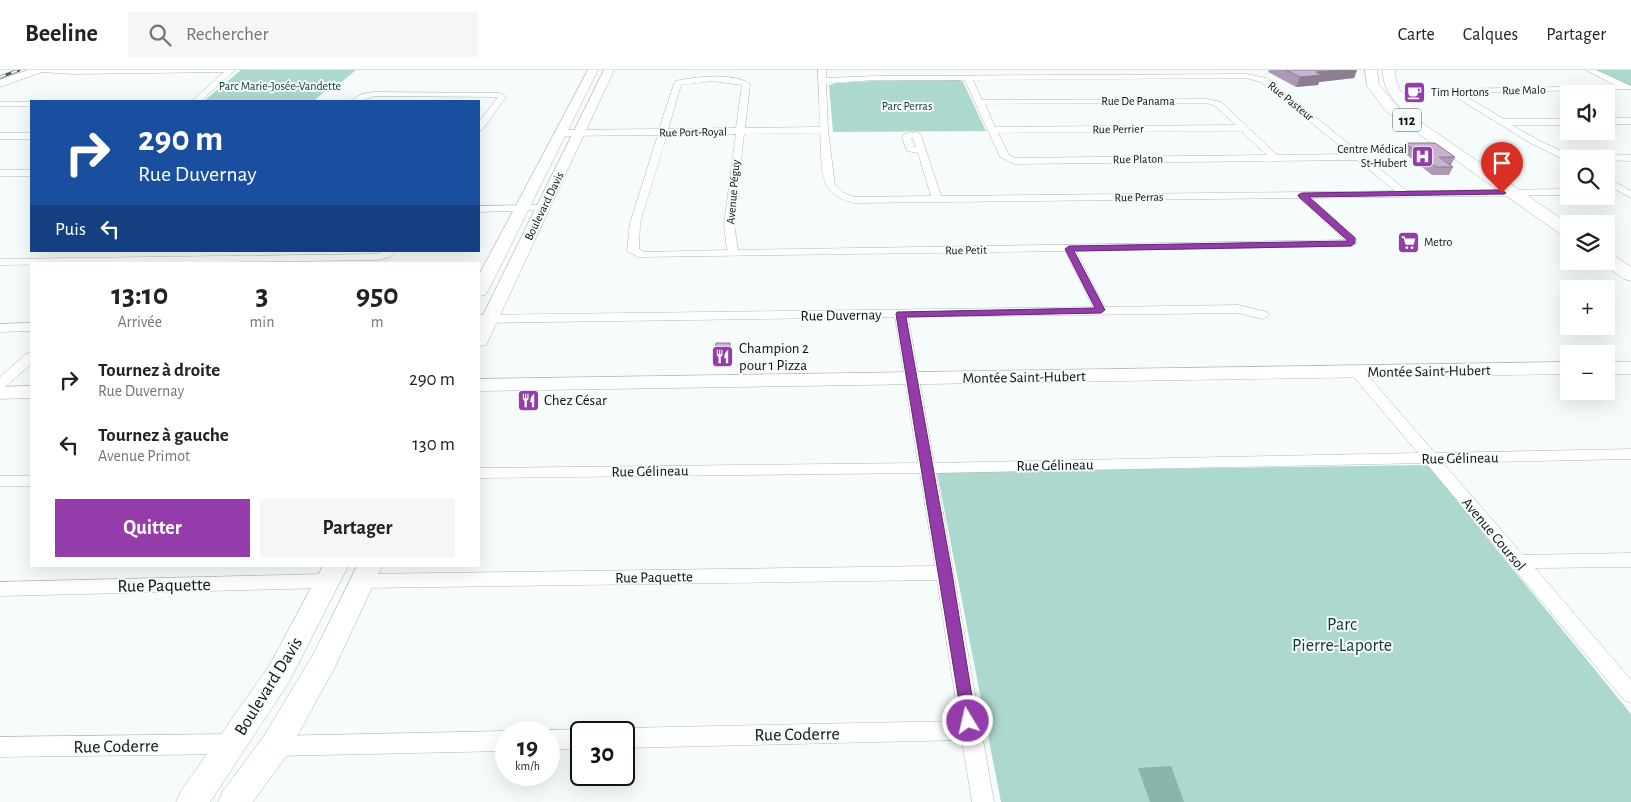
<!DOCTYPE html>
<html lang="fr">
<meta charset="utf-8">
<style>
:root{--surface:#fff;--page:#f6f6f6;--text:#222;--muted:#767676;--line:#e0e0e0;--accent:#943daa}
body{margin:0;font-family:"Alegreya Sans",sans-serif;background:var(--page);color:var(--text);height:100vh;display:flex;flex-direction:column;font-size:19px;white-space:nowrap}
*{box-sizing:border-box;margin:0}
p{font-size:16px;color:var(--muted)}
.icon{flex:none;width:28px;height:28px;fill:none;stroke:currentColor;stroke-width:2;stroke-linecap:round;stroke-linejoin:round}
.map{position:relative;flex:1;overflow:hidden}
.side{position:absolute;left:30px;top:192px;width:450px;height:305px;display:flex;flex-direction:column;background:var(--surface);border-radius:0px;box-shadow:0 5px 20px #0002}
.side>*{flex:none}
.hud{position:absolute;left:30px;top:30px;width:450px;height:152px;border-radius:0px;box-shadow:0 5px 20px #0002;background:#1a4fa0;color:#fff;overflow:hidden}
.tools{position:absolute;left:1560px;top:15px;display:grid;gap:10px}
.tools a{display:grid;place-items:center;width:55px;height:55px;border-radius:0px;background:var(--surface);box-shadow:0 5px 20px #0002;font-size:25px}
.speed{position:absolute;left:495px;top:651px;display:flex;gap:10px;font-size:25px;font-weight:700;text-align:center}
.speed>*{display:grid;place-content:center;width:65px;height:65px;border-radius:50%;background:var(--surface);box-shadow:0 5px 20px #0002;line-height:1}
.speed small{font-size:12px;font-weight:400}
.speed .limit{border:2px solid #111;border-radius:8px;background:#fff;color:#111}
.pin{position:absolute;display:grid;place-items:center;width:42px;height:42px;color:#fff;margin:-51px -21px;border-radius:50% 50% 50% 0;rotate:-45deg;box-shadow:0 0 5px #0007}
.pin .icon{rotate:45deg}
.me{position:absolute;width:55px;margin:-28px;rotate:351deg;stroke-linejoin:round;filter:drop-shadow(0 0 4px #0008)}
.turn{display:flex;align-items:center;gap:18px;height:105px;padding:0 25px;font-size:22px}
.turn .icon{width:65px;height:65px;stroke-width:2.5}
.turn b{display:block;font-size:35px;line-height:42px}
.then{display:flex;align-items:center;height:48px;padding:0 25px;background:#0003;gap:10px;font-size:19px}
.eta{display:flex;justify-content:space-evenly;align-items:center;height:85px;text-align:center}
.eta b{font-size:30px;font-weight:700;line-height:35px}
.primary-button{display:flex;gap:10px;margin-top:auto;padding:10px 25px}
.primary-button a{flex:1;height:58px;border-radius:0px;background:var(--accent);color:#fff;font-size:20px;font-weight:700;line-height:58px;text-align:center}
.primary-button a+a{background:var(--page);color:var(--text)}
ul{padding:0;list-style:none}
li{display:flex;align-items:center;gap:15px;height:65px;padding:0 25px}
li div{flex:1}
li b{display:block;font-size:19px}
li em{font-style:normal}
header{display:flex;align-items:center;gap:30px;box-sizing:border-box;height:70px;padding:0 25px;background:var(--surface);border-bottom:1px solid var(--line)}
header strong{font-size:24px}
nav{display:flex;gap:28px;margin-inline-start:auto;font-size:18px}
.search{width:350px;height:45px;background:var(--page);display:flex;align-items:center;gap:12px;box-sizing:border-box;padding:0 18px;border-radius:0px;color:var(--muted);font-size:19px}
.map>svg:first-child{display:block}
</style>
<header>
<strong>Beeline</strong>
<div class="search"><svg class="icon" aria-label="search" viewBox="0 0 24 24"><circle cx="10" cy="10" r="6"/><path d="M15 15l6 6"/></svg>Rechercher</div>
<nav><a>Carte</a><a>Calques</a><a>Partager</a></nav>
</header>
<div class="map">
<svg width="1631" height="732" viewBox="0 0 1631 732">
<rect width="100%" height="100%" fill="#f6fcfb"/>
<!-- green -->
<path fill="#add8cf" d="M241 0H356L337 16 324 22 314 31H204Z
M1594 0H1631V17Z
M959 10 963 12 986 61 833 62 829 15 836 13 873 11Z
M1428 395 1631 644V732H1001L937 402Z"/>
<!-- water -->
<path fill="#89b5ad" d="M1171 696 1184 732H1150L1138 698Z"/>
<g fill="none" stroke-linecap="round" stroke-linejoin="round">
<defs>
<path id="street" d="M37 0H235L201 31H192L224 2 73 4 41 2Z
M818 0H826V8L877 6 1246 4 1267 8 1407 121 1569 119V125L1311 128 1356 168 1357 173 1351 176 1076 181 1105 237 1238 235 1267 242 1269 245 1263 249 1238 243 908 247 934 393 1418 383 1353 306 1351 303 1353 300H1363L1435 383 1631 379V389L1443 393 1523 485 1631 483V497L1535 498 1631 610V633L1624 630 1426 393 936 403 994 732H972L962 670 624 678V662H616L624 658 959 651 937 510 363 518 357 516 354 511 357 506 363 504 935 496 920 403 479 408V398L918 393 895 247 479 253V245L1093 237 1065 181 638 187 627 181 630 153 658 65 561 66 557 63 561 60 659 59 675 11C694 7 734 2 750 14L745 58 820 57ZM1246 8 1261 12 1350 84 1277 85 1221 32 1207 29 982 30 973 10ZM877 10H965L1000 87 1014 94 1357 90 1395 121 941 126 921 65 917 62 904 64 902 68 907 81 918 83 931 126 854 127 844 123 835 115 828 60 826 13ZM713 11 742 15 736 58 668 59 681 15ZM1207 33 1215 36 1236 55 995 57 985 34ZM1241 61 1267 85 1015 88 1009 85 998 63ZM820 63C823 96 815 123 854 133L1299 128 1345 170 738 180 734 154 744 64ZM667 64H736L724 154 727 180 644 182 639 179 640 153ZM911 68H913L916 77H914Z
M1586 0H1596L1631 16V19L1460 23 1504 49H1569V55H1512L1538 70 1572 86 1631 85V91L1569 89V92L1567 91 1532 74 1446 21 1450 19 1616 16Z
M375 22 500 23 506 27 482 60 479 61V52L498 27 375 26 360 31H350L362 24Z
M0 32H31V36H0Z
M1606 48H1631V54H1606Z
M0 63H31V69H0Z
M0 100H31V106H0Z
M1606 107 1631 121V128L1606 114Z
M543 135 547 136 548 138 547 140 479 142V136Z
M384 181H396L390 187 377 190 0 195V189L377 184Z
M31 253V261L0 262V254Z
M31 283V294L5 317 0 318V307L26 284Z
M0 406H31V416H0Z
M328 504 334 506 337 511 334 516 328 518 0 526V512Z
M581 659 589 662H581V678L549 680V662H543L549 660Z
M506 661 509 662H506V681L275 686 267 683 264 676 267 669 275 666Z
M232 664 240 667 243 674 240 681 232 684 0 687V667Z"/>
<path id="secondary" d="M28 0H43L42 2 0 17V10Z
M588 0H598L488 221 485 225 479 226V205Z
M604 0H614L488 271 486 275 479 276V253Z
M1569 292V304L479 321V309Z
M1606 292H1631V304H1606Z
M31 316V328L0 329V317Z
M323 496H348L289 612 210 732H176L181 721 269 596Z
M357 496H382L334 599 286 686 253 732H218L223 721 264 666 314 583Z"/>
<path id="primary" d="M1365 0H1377L1379 15 1396 35 1569 154V167L1563 166 1386 41 1367 16Z
M1383 0H1395L1396 11 1400 20 1415 37 1413 40H1403C1392 29 1382 17 1383 0Z
M1606 183 1612 184 1631 197V211L1624 209 1600 192 1606 191Z"/>
</defs>
<!-- street casing -->
<use href="#street" stroke="#b2b8b6" stroke-width="1"/>
<!-- secondary casing -->
<use href="#secondary" stroke="#b2b8b6" stroke-width="1"/>
<!-- primary casing -->
<use href="#primary" stroke="#b2b8b6" stroke-width="1"/>
<!-- street -->
<use href="#street" fill="#fff" fill-rule="evenodd"/>
<!-- secondary -->
<use href="#secondary" fill="#fff" fill-rule="evenodd"/>
<!-- primary -->
<use href="#primary" fill="#fff" fill-rule="evenodd"/>
<defs>
<path id="rail" d="M0 7 19 0"/>
</defs>
<!-- rail casing -->
<use href="#rail" stroke="#575a5a" stroke-width="3"/>
<!-- rail -->
<use href="#rail" stroke="#f6fcfb" stroke-width="2" stroke-dasharray="6" stroke-linecap="butt"/>
</g>
<!-- wall -->
<path fill="#ad99b3" d="M1269 0H1357L1354 8 1319 12 1318 15 1296 17 1268 2Z
M1405 73 1455 87 1451 95H1450L1453 97 1449 105H1432L1402 81Z
M730 280 729 294 723 297H715L714 290Z"/>
<!-- shaded-wall -->
<path fill="#8d7d92" d="M1343 0H1357L1354 8 1319 12 1318 15 1296 17 1300 7 1316 2Z
M730 273 729 294 723 297V290Z"/>
<!-- building -->
<path fill="#c9b2d0" stroke="#8d7d92" d="M1286 0H1343L1316 2 1321 5 1300 7Z
M1405 73H1435L1455 87H1439L1453 97H1436Z
M716 273H730L729 287 723 290H714Z"/>
<!-- route -->
<path fill="#943daa" stroke="#60286e" d="M1502 120 1506 123 1504 124 1309 127 1355 168V173L1351 176 1074 181 1105 240 1101 243 906 247 952 503 976 651 974 656 968 658 963 656 896 244 897 242 1095 238 1065 179 1069 176 1348 171 1299 127 1298 125 1302 123Z"/>
<!-- icons -->
<defs>
<symbol id="cafe-square" viewBox="-11 -11 22 22"><rect x="-9" y="-9" width="18" height="18" rx="4" fill="#943daa" stroke="#f6fcfb"/><path d="M-5.5-4.5H6V0H3Q3 3.5 0 3.5H-2.5Q-5.5 3.5-5.5 0ZM3-3.2v2h1.7v-2ZM-6 4.5H4V6H-6Z" fill="#fff"/></symbol>
<symbol id="hospital-square" viewBox="-11 -11 22 22"><rect x="-9" y="-9" width="18" height="18" rx="4" fill="#943daa" stroke="#f6fcfb"/><path d="M-5-5h3v3.5h4V-5h3V5h-3V1.5h-4V5h-3Z" fill="#fff"/></symbol>
<symbol id="supermarket-square" viewBox="-11 -11 22 22"><rect x="-9" y="-9" width="18" height="18" rx="4" fill="#943daa" stroke="#f6fcfb"/><path d="M-6-5.5h2.5l.6 2H6L4.5 2H-2.5L-4.4-4H-6ZM-1.5 3.2a1.3 1.3 0 1 0 .1 0ZM3 3.2a1.3 1.3 0 1 0 .1 0Z" fill="#fff"/></symbol>
<symbol id="restaurant-square" viewBox="-11 -11 22 22"><rect x="-9" y="-9" width="18" height="18" rx="4" fill="#943daa" stroke="#f6fcfb"/><path d="M-5-6h1v4h1v-4h1v4h1v-4h1v5L-1.5 .5V6h-2V.5L-5-1ZM5-6V6H3V1.5H1.5Q1.5-4 5-6Z" fill="#fff"/></symbol>
</defs>
<g fill-rule="evenodd">
<use href="#cafe-square" x="1402" y="10" width="25" height="25"/>
<use href="#hospital-square" x="1410" y="74" width="25" height="25"/>
<use href="#supermarket-square" x="1396" y="160" width="25" height="25"/>
<use href="#restaurant-square" x="710" y="274" width="25" height="25"/>
<use href="#restaurant-square" x="516" y="318" width="25" height="25"/>
</g>
<g text-anchor="middle" stroke-width="4" stroke-linejoin="round" paint-order="stroke">
<!-- far-park labels -->
<g font-size="12" fill="#0e3832" stroke="#f6fcfb">
<text x="280" y="20">Parc Marie-Josée-Vandette</text>
<text x="907" y="40">Parc Perras</text>
</g>
<!-- far-street labels -->
<g font-size="12" fill="#0f1111" stroke="#f6fcfb">
<text transform="translate(1524 20) rotate(-1)" y="4">Rue Malo</text>
<text x="1138" y="35">Rue De Panama</text>
<text transform="translate(1291 31) rotate(39)" y="4">Rue Pasteur</text>
<text transform="translate(1118 59) rotate(-1)" y="4">Rue Perrier</text>
<text transform="translate(693 62) rotate(-1)" y="4">Rue Port-Royal</text>
<text transform="translate(1138 89) rotate(-1)" y="4">Rue Platon</text>
<text transform="translate(733 122) rotate(-85)" y="4">Avenue Péguy</text>
<text transform="translate(1139 127) rotate(-1)" y="4">Rue Perras</text>
<text transform="translate(544 136) rotate(-64)" y="4">Boulevard Davis</text>
<text transform="translate(966 180) rotate(-1)" y="4">Rue Petit</text>
</g>
<!-- far-poi labels -->
<g font-size="12" fill="#0f1111" stroke="#f6fcfb" text-anchor="start">
<text x="1431" y="26">Tim Hortons</text>
<text x="1407" y="83" text-anchor="end">Centre Médical<tspan x="1407" dy="14">St-Hubert</tspan></text>
<text x="1424" y="176">Metro</text>
</g>
<!-- shield labels -->
<rect fill="#f6fcfb" stroke="#545857" stroke-width="1" x="1393" y="38.5" width="28" height="23" rx="4"/>
<g font-size="14" font-weight="bold" fill="#0f1111">
<text x="1407" y="55">112</text>
</g>
<!-- street labels -->
<g font-size="15" fill="#0f1111" stroke="#f6fcfb">
<text transform="translate(841 245) rotate(-1)" y="5">Rue Duvernay</text>
<text transform="translate(1429 301) rotate(-1)" y="5">Montée Saint-Hubert</text>
<text transform="translate(1024 307) rotate(-1)" y="5">Montée Saint-Hubert</text>
<text transform="translate(1460 388) rotate(-1)" y="5">Rue Gélineau</text>
<text transform="translate(1055 395) rotate(-1)" y="5">Rue Gélineau</text>
<text transform="translate(650 401) rotate(-1)" y="5">Rue Gélineau</text>
<text transform="translate(1494 464) rotate(50)" y="5">Avenue Coursol</text>
<text transform="translate(654 507) rotate(-1)" y="5">Rue Paquette</text>
</g>
<!-- poi labels -->
<g font-size="15" fill="#0f1111" stroke="#f6fcfb" text-anchor="start">
<text x="739" y="283">Champion 2<tspan x="739" dy="17">pour 1 Pizza</tspan></text>
<text x="544" y="335">Chez César</text>
</g>
<!-- near-street labels -->
<g font-size="18" fill="#0f1111" stroke="#f6fcfb">
<text transform="translate(164 515) rotate(-1)" y="6">Rue Paquette</text>
<text transform="translate(268 616) rotate(-58)" y="6">Boulevard Davis</text>
<text transform="translate(797 664) rotate(-1)" y="6">Rue Coderre</text>
<text transform="translate(116 676) rotate(-1)" y="6">Rue Coderre</text>
</g>
<!-- near-park labels -->
<g font-size="18" fill="#0e3832" stroke="#f6fcfb">
<text x="1342" y="560">Parc<tspan x="1342" dy="21">Pierre-Laporte</tspan></text>
</g>
</g>
</svg>
<div class="tools">
<a><svg class="icon" aria-label="sound" viewBox="0 0 24 24"><path d="M4 9h4l5-4v14l-5-4H4zM17 9q2 3 0 6"/></svg></a>
<a><svg class="icon" aria-label="search" viewBox="0 0 24 24"><circle cx="10" cy="10" r="6"/><path d="M15 15l6 6"/></svg></a>
<a><svg class="icon" aria-label="layers" viewBox="0 0 24 24"><path d="M12 4l9 5-9 5-9-5zM3 14l9 5 9-5"/></svg></a>
<a>+</a>
<a>−</a>
</div>
<div class="speed"><div>19<small>km/h</small></div><div class="limit">30</div></div>
<div class="pin" style="left:1502px;top:123px;background:#d93025"><svg class="icon" aria-label="arrive" viewBox="0 0 24 24"><path d="M6 21V4h12l-3 4 3 4H6"/></svg></div>
<svg class="me" style="left:968px;top:651px" viewBox="-20 -20 40 40"><circle r="17" fill="#943daa" stroke="#fff" stroke-width="3"/><path d="M0-11L8 9 0 5-8 9z" fill="#fff"/></svg>
<div class="hud">
<div class="turn"><svg class="icon" aria-label="right" viewBox="0 0 24 24"><path d="M7 20v-9h11M14 6l5 5-5 5"/></svg><div><b>290 m</b>Rue Duvernay</div></div>
<div class="then">Puis<svg class="icon" aria-label="left" viewBox="0 0 24 24"><path d="M17 20v-9H6M10 6l-5 5 5 5"/></svg></div>
</div>
<section class="side">
<div class="eta">
<div><b>13:10</b><p>Arrivée</p></div>
<div><b>3</b><p>min</p></div>
<div><b>950</b><p>m</p></div>
</div>
<ul>
<li><svg class="icon" aria-label="right" viewBox="0 0 24 24"><path d="M7 20v-9h11M14 6l5 5-5 5"/></svg><div><b>Tournez à droite</b><p>Rue Duvernay</p></div><em>290 m</em></li>
<li><svg class="icon" aria-label="left" viewBox="0 0 24 24"><path d="M17 20v-9H6M10 6l-5 5 5 5"/></svg><div><b>Tournez à gauche</b><p>Avenue Primot</p></div><em>130 m</em></li>
</ul>
<div class="primary-button"><a>Quitter</a><a>Partager</a></div>
</section>
</div>
